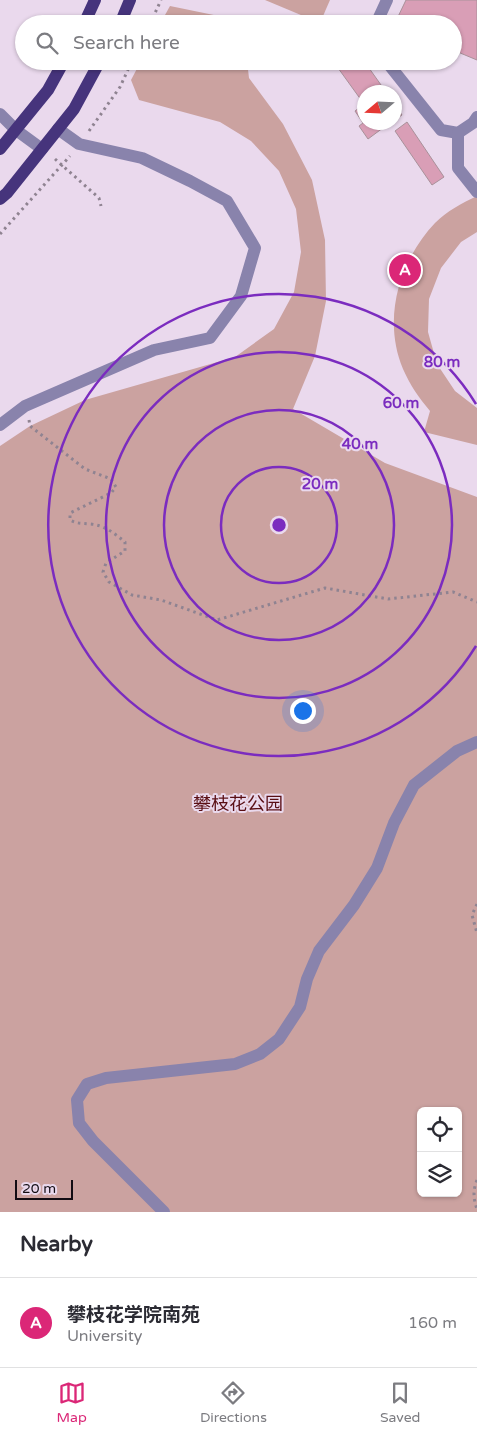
<!DOCTYPE html>
<meta charset="utf-8">
<style>
:root{--surface:#fff;--page:#f2f2f3;--text:#2b2b33;--muted:#7c7c81;--line:#e1e1e2;--accent:#db2777}
body{margin:0;font-family:"Varela Round","Noto Sans SC",sans-serif;background:var(--page);color:var(--text)}
.controls{position:absolute;right:15px;bottom:15px;display:grid;overflow:hidden;border-radius:8px;box-shadow:0 1px 4px #0004}
.controls button{width:45px;height:45px;display:grid;place-items:center;padding:0;border:0;border-bottom:1px solid var(--line);background:var(--surface);color:var(--text);font:25px sans-serif}
.compass{position:absolute;left:357px;top:85px;width:45px;height:45px;border-radius:50%;background:var(--surface);box-shadow:0 1px 4px #0004;rotate:251deg}
.scale{position:absolute;left:15px;bottom:12px;width:58px;box-sizing:border-box;padding-left:5px;border:2px solid #120c13;border-top:0;font-size:14px;line-height:18px;white-space:nowrap;color:#120c13;-webkit-text-stroke:4px #ead9ed;paint-order:stroke}
.you{position:absolute;left:302px;top:710px;width:18px;height:18px;margin:-12px;border:4px solid #fff;border-radius:50%;background:#1a73e8;box-shadow:0 0 0 8px #1a73e833}
.badge{display:grid;place-items:center;width:32px;height:32px;border-radius:50%;background:var(--accent);color:#fff;font-size:16px;font-weight:700}
.pin{position:absolute;translate:-50% -50%;border:2px solid #fff;box-shadow:0 1px 5px #0006}
.list{margin:0;padding:0;list-style:none}
h2{display:flex;justify-content:space-between;align-items:center;height:65px;margin:0;padding:0 20px;font-size:21px}
h2 small{font-size:16px;font-weight:400;color:var(--muted)}
.list li{display:grid;grid-template-columns:32px 1fr auto;gap:15px;align-items:center;box-sizing:border-box;height:90px;padding:0 20px;border-top:1px solid var(--line)}
.list b{display:block;font-size:19px;white-space:nowrap}
.list p{margin:0;font-size:16px;white-space:nowrap;color:var(--muted)}
.list em{font-size:16px;font-style:normal;color:var(--muted)}
.icon{flex:none;width:28px;height:28px;fill:none;stroke:currentColor;stroke-width:2;stroke-linecap:round;stroke-linejoin:round}
.map{position:relative;flex:none;width:477px;height:1212px;overflow:hidden}
.search{position:absolute;background:var(--surface);box-shadow:0 1px 4px #0004;left:15px;right:15px;top:15px;height:55px;display:flex;align-items:center;gap:12px;box-sizing:border-box;padding:0 18px;border-radius:28px;color:var(--muted);font-size:19px}
.sheet{height:155px;background:var(--surface)}
nav{display:flex;justify-content:space-around;align-items:center;box-sizing:border-box;height:70px;border-top:1px solid var(--line);background:var(--surface);font-size:14px;color:var(--muted)}
nav a{display:grid;justify-items:center;gap:2px}
nav .on{color:var(--accent)}
.map>svg:first-child{display:block}
</style>
<div class="map">
<svg width="477" height="1212" viewBox="0 0 477 1212">
<rect width="100%" height="100%" fill="#ead9ed"/>
<!-- green -->
<g fill="#cba2a0" fill-rule="evenodd">
<polygon points="265,0 330,0 320,23"/>
<polygon points="170,6 243,21 243,24 160,24"/>
<path d="M 141,61 L 247,61 L 249,78 L 283,124 L 312,180 L 325,240 L 326,301 L 315,356 L 293,409 L 385,463 L 477,497 L 477,1212 L 0,1212 L 0,446 L 30,426 L 85,400 L 235,357 L 274,329 L 294,292 L 301,252 L 296,209 L 279,171 L 251,141 L 220,122 L 139,100 L 131,80 ZM 421,1111 L 458,1111 L 458,1193 L 421,1193 Z"/>
<path d="M 477,196 L 477,232 L 461,242 L 441,268 L 429,299 L 428,332 L 437,364 L 455,391 L 477,408 L 477,445 L 424,432 L 430,411 C 419,398 410,385 403,369 C 382,319 399,261 435,223 C 447,211 462,203 477,196 Z"/>
</g>
<!-- building -->
<g fill="#d99eb6" stroke="#a9919a">
<polygon points="406,0 477,0 477,60 453,50 453,24 395,23"/>
<polygon points="333,61 364,61 386,92 364,92 364,122 391,122 368,139 359,126 363,123 355,111 364,104"/>
<polygon points="394,104 402,115 394,120"/>
<polygon points="407,122 444,177 432,185 395,131"/>
</g>
<g fill="none" stroke-linecap="round" stroke-linejoin="round">
<!-- path -->
<g stroke="#8f8391" stroke-width="3" stroke-dasharray="2.5 4" stroke-linecap="butt">
<polyline points="150,24 161,0"/>
<polyline points="89,131 120,87 132,61"/>
<polyline points="55,159 99,198 101,206"/>
<polyline points="0,234 70,156"/>
<path d="M 29,420 L 30,426 L 85,469 L 111,479 L 116,487 L 111,493 L 70,513 L 70,520 C 77,524 82,523 90,524 C 104,525 114,533 125,542 L 125,551 L 106,563 L 103,572 L 109,582 L 132,595 L 161,600 L 217,620 L 325,588 L 388,599 L 453,592 L 477,602"/>
<polyline points="477,904 472,915 477,933"/>
<path d="M 477,1180 C 473,1190 473,1198 477,1209"/>
</g>
<!-- minor -->
<g stroke="#8983ac" stroke-width="12">
<polyline points="376,24 387,0"/>
<polyline points="386,61 441,130 458,133 473,123 477,117"/>
<polyline points="0,114 16,130 42,149"/>
<polyline points="458,133 458,168 477,192"/>
<polyline points="0,425 25,406 154,350 210,338 241,296 255,248 227,201 190,181 142,158 79,144 58,129"/>
<polyline points="164,1212 93,1141 79,1123 77,1100 87,1084 106,1078 235,1064 260,1054 279,1039 300,1007 307,979 319,951 354,905 377,868 394,823 414,785 457,751 477,742"/>
</g>
<!-- major -->
<g stroke="#46347c" stroke-width="12">
<polyline points="84,24 95,0"/>
<polyline points="120,24 130,0"/>
<polyline points="0,149 48,90 64,61"/>
<polyline points="0,199 7,193 74,109 100,61"/>
</g>
</g>
<!-- distance rings -->
<g fill="none" stroke="#7b2cbf" stroke-width="2.5">
<circle cx="279" cy="525" r="58"/>
<circle cx="279" cy="525" r="115"/>
<circle cx="279" cy="525" r="173"/>
<path d="M476 646A231 231 0 1 1 476 404"/>
</g>
<g text-anchor="middle" dominant-baseline="central" stroke-width="4" stroke-linejoin="round" paint-order="stroke">
<!-- park labels -->
<g font-size="18" fill="#590e14" stroke="#ead9ed">
<text x="238" y="804">攀枝花公园</text>
</g>
</g>
<circle cx="279" cy="525" r="8" fill="#7b2cbf" stroke="#ead9ed" stroke-width="2.5"/>
<g font-size="15" text-anchor="middle" font-weight="bold" fill="#7b2cbf" stroke="#ead9ed" stroke-width="4" stroke-linejoin="round" paint-order="stroke">
<text x="442" y="367">80 m</text>
<text x="401" y="408">60 m</text>
<text x="360" y="449">40 m</text>
<text x="320" y="489">20 m</text>
</g>
</svg>
<div class="controls">
<button><svg class="icon" aria-label="locate" viewBox="0 0 24 24"><circle cx="12" cy="12" r="6"/><path d="M12 2v4M12 18v4M2 12h4M18 12h4"/></svg></button>
<button><svg class="icon" aria-label="layers" viewBox="0 0 24 24"><path d="M12 4l9 5-9 5-9-5zM3 14l9 5 9-5"/></svg></button>
</div>
<svg class="compass" viewBox="-18 -18 36 36"><path d="M0-13l5 13h-10z" fill="#e53935"/><path d="M0 13l5-13h-10z" fill="#7c7c81"/></svg>
<div class="scale">20 m</div>
<div class="you"></div>
<div class="pin badge" style="left:405px;top:270px">A</div>
<div class="search"><svg class="icon" aria-label="search" viewBox="0 0 24 24"><circle cx="10" cy="10" r="6"/><path d="M15 15l6 6"/></svg>Search here</div>
</div>
<section class="sheet">
<h2>Nearby<small></small></h2>
<ul class="list">
<li><span class="badge">A</span><div><b>攀枝花学院南苑</b><p>University</p></div><em>160 m</em></li>
</ul>
</section>
<nav>
<a class="on"><svg class="icon" aria-label="map" viewBox="0 0 24 24"><path d="M3 6l6-2 6 2 6-2v14l-6 2-6-2-6 2zM9 4v14M15 6v14"/></svg>Map</a>
<a><svg class="icon" aria-label="directions" viewBox="0 0 24 24"><path d="M12 3l9 9-9 9-9-9zM9 14v-3h6M13 9l2 2-2 2"/></svg>Directions</a>
<a><svg class="icon" aria-label="saved" viewBox="0 0 24 24"><path d="M7 4h10v16l-5-4-5 4z"/></svg>Saved</a>
</nav>
